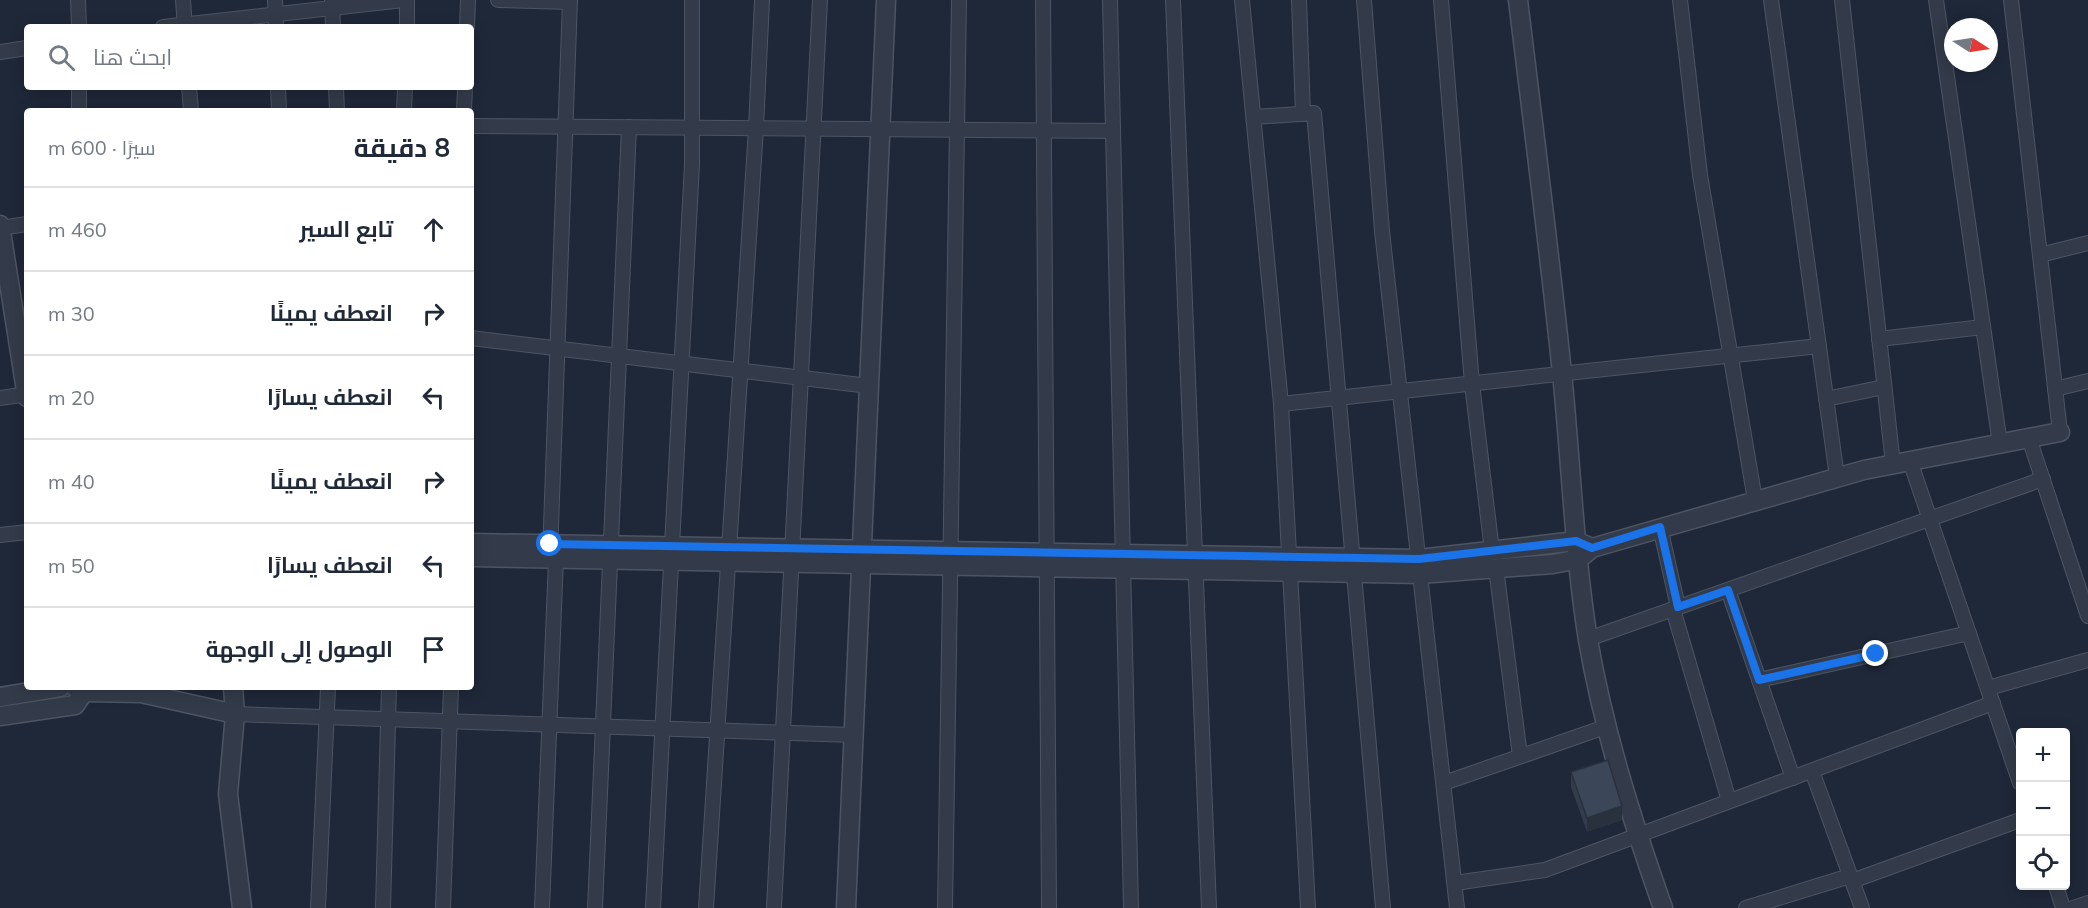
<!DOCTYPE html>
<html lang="ar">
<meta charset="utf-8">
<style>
:root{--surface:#fff;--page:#f6f6f7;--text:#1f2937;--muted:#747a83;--line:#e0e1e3}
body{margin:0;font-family:Mulish,Cairo,sans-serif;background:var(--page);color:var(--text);direction:rtl}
.controls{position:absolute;right:18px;bottom:18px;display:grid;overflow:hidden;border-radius:6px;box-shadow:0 3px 15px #0003}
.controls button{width:54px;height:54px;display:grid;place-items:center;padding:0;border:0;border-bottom:2px solid var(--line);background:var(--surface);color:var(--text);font:30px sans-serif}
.compass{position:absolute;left:1944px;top:18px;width:54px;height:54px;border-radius:50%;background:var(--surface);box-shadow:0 3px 15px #0003;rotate:102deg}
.stop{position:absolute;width:18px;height:18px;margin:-14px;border:4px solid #1a73e8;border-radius:50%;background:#fff}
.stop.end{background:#1a73e8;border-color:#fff;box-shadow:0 2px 6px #0008}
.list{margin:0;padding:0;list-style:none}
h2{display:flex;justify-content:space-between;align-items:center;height:78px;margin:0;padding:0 24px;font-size:26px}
h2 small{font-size:20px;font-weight:400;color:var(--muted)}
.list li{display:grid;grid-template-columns:39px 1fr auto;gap:18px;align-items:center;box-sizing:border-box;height:84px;padding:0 24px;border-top:2px solid var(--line)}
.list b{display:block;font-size:22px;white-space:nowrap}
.list em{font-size:20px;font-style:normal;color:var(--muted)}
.icon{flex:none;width:33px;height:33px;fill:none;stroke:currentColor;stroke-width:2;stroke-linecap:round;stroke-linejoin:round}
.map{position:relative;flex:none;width:2088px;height:908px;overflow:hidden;direction:ltr}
.search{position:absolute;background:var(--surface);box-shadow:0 3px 15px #0003;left:24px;top:24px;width:450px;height:66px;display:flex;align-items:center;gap:15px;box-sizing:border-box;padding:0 21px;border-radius:6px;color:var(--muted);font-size:22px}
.panel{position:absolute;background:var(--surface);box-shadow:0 3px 15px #0003;left:24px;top:108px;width:450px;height:582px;border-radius:6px;direction:rtl}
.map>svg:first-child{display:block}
</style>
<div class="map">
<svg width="2088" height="908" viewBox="0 0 2088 908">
<rect width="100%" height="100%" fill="#1f2839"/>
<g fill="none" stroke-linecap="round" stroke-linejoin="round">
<!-- minor casing -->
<g stroke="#4d5564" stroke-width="16">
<g id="minor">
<polyline points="78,0 79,27"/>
<polyline points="183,0 185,27"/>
<polyline points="275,0 276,27"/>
<polyline points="332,0 333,27"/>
<polyline points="498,0 570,2"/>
<polyline points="1043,0 1049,908"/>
<polyline points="1110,0 1131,908"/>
<polyline points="1173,0 1209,908"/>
<polyline points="1242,0 1281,404 1308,908"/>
<polyline points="1299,0 1303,114"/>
<polyline points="1364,0 1382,231 1457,908"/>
<polyline points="1441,0 1472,384 1492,551"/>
<polyline points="1680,0 1700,175 1755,500"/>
<polyline points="1771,0 1837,477"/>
<polyline points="1842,0 1893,464"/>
<polyline points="1936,0 2000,444"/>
<polyline points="2011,0 2060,432"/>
<polyline points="163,27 403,0"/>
<polyline points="407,27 407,0"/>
<polyline points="467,27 468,0"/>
<polyline points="0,52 27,48"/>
<polyline points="189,87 191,111"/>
<polyline points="278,87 279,111"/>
<polyline points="336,87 337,111"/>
<polyline points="79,111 79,87"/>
<polyline points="404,111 405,87"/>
<polyline points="464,111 465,87"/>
<polyline points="1254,117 1314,113 1383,908"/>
<polyline points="471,126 1113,131"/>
<polyline points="0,228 27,224"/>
<polyline points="2040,255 2088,243"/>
<polyline points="471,338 869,386"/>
<polyline points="1879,339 1983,327"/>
<polyline points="2055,389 2088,381"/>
<polyline points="0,398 27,394"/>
<polyline points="1826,399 1884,387"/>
<polyline points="1281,404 1819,346"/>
<polyline points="2029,438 2088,616"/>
<polyline points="1910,461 2020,783"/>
<polyline points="1660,527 1678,607"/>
<polyline points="0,535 27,532"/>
<polyline points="550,554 570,0"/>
<polyline points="1496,568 1520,756"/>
<polyline points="1728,590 1793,778"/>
<polyline points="1673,609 1729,801"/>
<polyline points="1588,639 2043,479"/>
<polyline points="1759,680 1969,633"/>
<polyline points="1988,688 2088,660"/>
<polyline points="235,714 853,735"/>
<polyline points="1812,771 1862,908"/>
<polyline points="1444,783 1605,727"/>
<polyline points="1852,881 2020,820"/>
<polyline points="1455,883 1545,870 1993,703"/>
<polyline points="2056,886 2063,908"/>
<polyline points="318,908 328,687"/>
<polyline points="383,908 389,687"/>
<polyline points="443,908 451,687"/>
<polyline points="542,908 556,559"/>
<polyline points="595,908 629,127"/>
<polyline points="653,908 692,164 692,0"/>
<polyline points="706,908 756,128 762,0"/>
<polyline points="774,908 820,0"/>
<polyline points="945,908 959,0"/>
<polyline points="1746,908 1850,876"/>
<polyline points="2073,908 2088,903"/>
</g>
</g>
<!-- tertiary casing -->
<g stroke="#4d5564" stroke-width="21">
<g id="tertiary">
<path d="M 1518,0 C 1533,124 1549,248 1562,373 C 1571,462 1574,552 1588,640 C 1604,732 1632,820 1663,908"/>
<polyline points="0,225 27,397"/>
<polyline points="471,543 1419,559 1576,541 1592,548"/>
<polyline points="471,557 1420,574 1553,564 1579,559 1592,548 1864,470 2060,432"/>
<polyline points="75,687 84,692 141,693 235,714"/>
<polyline points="233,687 235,714 228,794 242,908"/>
<polyline points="0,697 60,687"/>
<polyline points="0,716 75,705 84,692"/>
<polyline points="846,908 886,0"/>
</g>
</g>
<!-- minor -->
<use href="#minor" stroke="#333b4a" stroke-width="14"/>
<!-- tertiary -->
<use href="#tertiary" stroke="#333b4a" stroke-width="18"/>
</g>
<!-- wall -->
<polygon fill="#333c4d" points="1571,772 1622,820 1587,832 1571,787"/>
<!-- shaded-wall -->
<polygon fill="#29313e" points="1622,806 1622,820 1587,832 1587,818"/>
<!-- building -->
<polygon fill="#3b4659" stroke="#29313e" stroke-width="1.5" points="1608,760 1622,806 1587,818 1571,772"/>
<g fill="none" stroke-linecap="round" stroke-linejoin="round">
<!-- route -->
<polyline stroke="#1a73e8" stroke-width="8" points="550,544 1419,559 1576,541 1592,548 1660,527 1678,607 1728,590 1759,680 1876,654"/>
</g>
</svg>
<div class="controls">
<button>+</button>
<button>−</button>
<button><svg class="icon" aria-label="locate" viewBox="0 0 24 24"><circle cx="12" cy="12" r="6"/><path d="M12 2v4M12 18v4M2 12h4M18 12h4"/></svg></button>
</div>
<svg class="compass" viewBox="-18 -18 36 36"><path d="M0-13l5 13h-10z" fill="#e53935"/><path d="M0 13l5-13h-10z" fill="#747a83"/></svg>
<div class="stop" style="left:550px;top:544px"></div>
<div class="stop end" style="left:1876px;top:654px"></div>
<div class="search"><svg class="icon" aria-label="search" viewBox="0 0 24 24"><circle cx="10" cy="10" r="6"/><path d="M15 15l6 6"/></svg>ابحث هنا</div>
<section class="panel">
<h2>8 دقيقة<small>سيرًا · 600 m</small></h2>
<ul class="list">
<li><svg class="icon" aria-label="ahead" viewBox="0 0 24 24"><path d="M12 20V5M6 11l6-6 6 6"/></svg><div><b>تابع السير</b></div><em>460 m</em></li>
<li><svg class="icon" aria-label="right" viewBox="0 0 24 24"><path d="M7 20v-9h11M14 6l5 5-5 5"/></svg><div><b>انعطف يمينًا</b></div><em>30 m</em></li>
<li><svg class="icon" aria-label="left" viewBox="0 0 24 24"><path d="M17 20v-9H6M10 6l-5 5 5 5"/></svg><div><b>انعطف يسارًا</b></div><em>20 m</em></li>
<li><svg class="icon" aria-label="right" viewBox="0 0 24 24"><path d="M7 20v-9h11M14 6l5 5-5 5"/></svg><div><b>انعطف يمينًا</b></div><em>40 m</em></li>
<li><svg class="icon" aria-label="left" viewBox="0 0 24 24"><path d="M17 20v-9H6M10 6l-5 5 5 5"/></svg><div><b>انعطف يسارًا</b></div><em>50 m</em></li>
<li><svg class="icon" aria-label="arrive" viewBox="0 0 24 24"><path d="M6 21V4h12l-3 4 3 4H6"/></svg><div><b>الوصول إلى الوجهة</b></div></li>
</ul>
</section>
</div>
